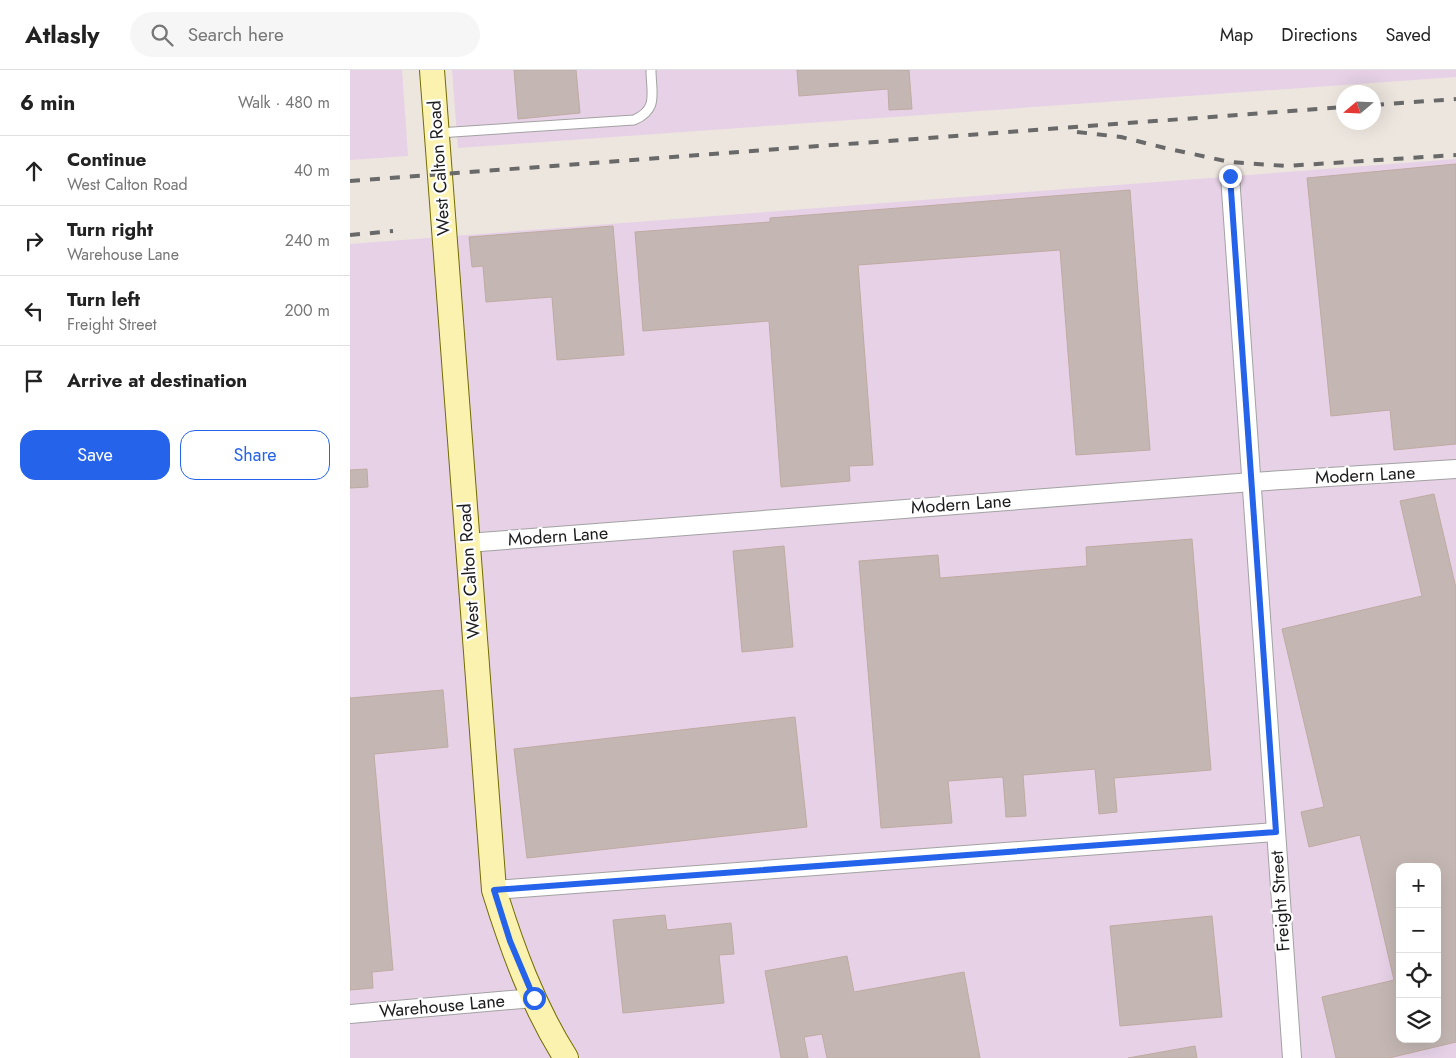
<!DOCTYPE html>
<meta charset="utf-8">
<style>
:root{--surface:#fff;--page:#f6f6f6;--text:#222;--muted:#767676;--line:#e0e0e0;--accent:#2563eb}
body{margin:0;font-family:Jost,sans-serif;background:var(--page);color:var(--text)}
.controls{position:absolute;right:15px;bottom:15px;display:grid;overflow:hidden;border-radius:10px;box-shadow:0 5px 20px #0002}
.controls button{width:45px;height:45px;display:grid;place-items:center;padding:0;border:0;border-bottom:1px solid var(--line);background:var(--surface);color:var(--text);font:25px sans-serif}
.compass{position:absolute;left:986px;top:15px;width:45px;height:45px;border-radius:50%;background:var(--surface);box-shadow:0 5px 20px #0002;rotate:251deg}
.stop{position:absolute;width:15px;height:15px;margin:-11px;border:4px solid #2563eb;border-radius:50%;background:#fff}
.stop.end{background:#2563eb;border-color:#fff;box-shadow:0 1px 5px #0008}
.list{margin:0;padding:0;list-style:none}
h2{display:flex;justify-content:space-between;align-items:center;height:65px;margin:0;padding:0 20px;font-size:21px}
h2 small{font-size:16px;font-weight:400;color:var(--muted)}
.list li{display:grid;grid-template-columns:32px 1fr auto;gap:15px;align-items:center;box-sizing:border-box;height:70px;padding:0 20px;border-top:1px solid var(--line)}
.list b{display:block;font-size:19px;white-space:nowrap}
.list p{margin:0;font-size:16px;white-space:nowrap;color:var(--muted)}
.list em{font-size:16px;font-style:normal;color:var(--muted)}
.actions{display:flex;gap:10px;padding:15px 20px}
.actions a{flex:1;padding:11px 0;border:1px solid var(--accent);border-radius:15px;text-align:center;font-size:18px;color:var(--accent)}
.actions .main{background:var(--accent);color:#fff}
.icon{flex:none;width:28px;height:28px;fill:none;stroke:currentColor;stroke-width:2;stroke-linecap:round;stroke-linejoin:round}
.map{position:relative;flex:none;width:1106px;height:988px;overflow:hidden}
header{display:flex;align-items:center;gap:30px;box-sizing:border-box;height:70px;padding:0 25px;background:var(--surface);border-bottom:1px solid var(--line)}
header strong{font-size:24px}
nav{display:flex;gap:28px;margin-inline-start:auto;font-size:18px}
.search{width:350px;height:45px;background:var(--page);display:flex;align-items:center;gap:12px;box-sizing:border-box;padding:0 18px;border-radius:28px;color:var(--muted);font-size:19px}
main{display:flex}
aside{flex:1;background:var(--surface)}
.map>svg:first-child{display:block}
</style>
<header>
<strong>Atlasly</strong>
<div class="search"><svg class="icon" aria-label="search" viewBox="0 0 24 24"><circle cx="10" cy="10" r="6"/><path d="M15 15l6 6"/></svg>Search here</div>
<nav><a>Map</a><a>Directions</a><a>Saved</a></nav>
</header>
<main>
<aside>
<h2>6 min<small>Walk · 480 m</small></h2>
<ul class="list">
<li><svg class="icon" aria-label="ahead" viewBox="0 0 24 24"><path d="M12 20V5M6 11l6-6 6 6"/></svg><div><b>Continue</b><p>West Calton Road</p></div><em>40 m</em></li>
<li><svg class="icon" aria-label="right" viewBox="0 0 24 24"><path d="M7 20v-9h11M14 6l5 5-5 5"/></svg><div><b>Turn right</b><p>Warehouse Lane</p></div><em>240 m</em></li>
<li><svg class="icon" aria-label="left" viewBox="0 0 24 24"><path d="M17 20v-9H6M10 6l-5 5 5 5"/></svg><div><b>Turn left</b><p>Freight Street</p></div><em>200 m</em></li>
<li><svg class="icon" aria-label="arrive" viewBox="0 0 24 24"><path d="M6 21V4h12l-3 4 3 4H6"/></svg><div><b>Arrive at destination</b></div></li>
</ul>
<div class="actions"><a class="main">Save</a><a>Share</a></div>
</aside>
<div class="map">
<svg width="1106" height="988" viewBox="0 0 1106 988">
<rect width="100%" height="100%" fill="#ede6df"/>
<!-- industrial -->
<g fill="#e6d1e6" fill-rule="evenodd">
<polygon points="0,0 52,0 58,86 0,90"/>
<polygon points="102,0 1106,0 1106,7 108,78"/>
<path d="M 1106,89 L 1106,988 L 0,988 L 0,174 ZM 1050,797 L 1087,797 L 1087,969 L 1050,969 Z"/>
</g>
<!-- building -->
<g fill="#c4b7b3" stroke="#bfaaa2" fill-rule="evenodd">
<polygon points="164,0 226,0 230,43 168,49"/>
<polygon points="447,0 559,0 562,39 539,40 538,19 449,26"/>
<polygon points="1106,94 1106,374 1044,380 1040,340 981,346 957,108"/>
<polygon points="780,120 800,380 726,385 710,180 508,195 523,395 499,396 500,411 431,417 419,251 293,261 285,162 420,152 420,148"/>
<polygon points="263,156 274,285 207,290 202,227 136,232 133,196 122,197 119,167"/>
<polygon points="17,399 18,417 0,418 0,400"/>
<path d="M 1084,424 L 1106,518 L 1106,972 L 1039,988 L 986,988 L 972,927 L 1044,910 L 1010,765 L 959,777 L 951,742 L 974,737 L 932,559 L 1072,526 L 1050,431 ZM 1050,797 L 1087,797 L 1087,969 L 1050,969 Z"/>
<polygon points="842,469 861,700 764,708 767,742 749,744 745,699 673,705 676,746 656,747 653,707 598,711 602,753 531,758 509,491 588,485 590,508 737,496 736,477"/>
<polygon points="434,476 443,577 392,582 383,481"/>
<polygon points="93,620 98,677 24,684 43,900 22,902 23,918 0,920 0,628"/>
<polygon points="445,647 457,757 177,788 164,679"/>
<polygon points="315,845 317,860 381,853 384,884 369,885 374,933 273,943 263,850"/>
<polygon points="862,846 872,947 770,956 760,856"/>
<polygon points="497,886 504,922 614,902 630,988 477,988 472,964 454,967 458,988 431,988 415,901"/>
<polygon points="845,976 847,988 778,988"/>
</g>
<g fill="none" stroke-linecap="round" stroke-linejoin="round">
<!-- service casing -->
<g stroke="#a2a2a2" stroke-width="11">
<path id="service" d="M 88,63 L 284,50 C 309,39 301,23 301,0"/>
</g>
<!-- minor casing -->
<g stroke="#a2a2a2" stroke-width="20">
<g id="minor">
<polyline points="880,106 942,988"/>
<polyline points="117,473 902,412 1106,399"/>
<polyline points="144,820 925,762"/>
<polyline points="0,944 184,928"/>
</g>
</g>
<!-- secondary casing -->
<g stroke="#726b01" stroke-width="26">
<path id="secondary" d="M 82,0 L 144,820 C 162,878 183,936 216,988"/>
</g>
<!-- service -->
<use href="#service" stroke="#fff" stroke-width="9"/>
<!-- minor -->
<use href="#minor" stroke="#fff" stroke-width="18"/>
<!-- secondary -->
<use href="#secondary" stroke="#fbf2af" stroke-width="24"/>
<!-- rail -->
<g stroke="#696969" stroke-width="4" stroke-dasharray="10 10" stroke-linecap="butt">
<polyline points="1024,35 1106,29"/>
<polyline points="727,62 771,67 815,78 880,92 936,96 1106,85"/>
<polyline points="0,111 994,37"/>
<polyline points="0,165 43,161"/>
</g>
</g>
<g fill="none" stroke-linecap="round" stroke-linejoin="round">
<!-- route -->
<polyline stroke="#2563eb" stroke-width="6" points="184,928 160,871 144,820 926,762 880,106"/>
</g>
<g text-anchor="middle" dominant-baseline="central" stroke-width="4.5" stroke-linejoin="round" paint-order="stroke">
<!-- street labels -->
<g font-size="18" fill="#1b1b1b" stroke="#fff">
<text transform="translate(89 98) rotate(-94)">West Calton Road</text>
<text transform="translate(1015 405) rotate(-3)">Modern Lane</text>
<text transform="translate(611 434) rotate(-4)">Modern Lane</text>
<text transform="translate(208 466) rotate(-4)">Modern Lane</text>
<text transform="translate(119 501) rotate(-94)">West Calton Road</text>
<text transform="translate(930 831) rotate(-94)">Freight Street</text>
<text transform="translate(92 936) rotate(-5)">Warehouse Lane</text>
</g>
</g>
</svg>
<div class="controls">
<button>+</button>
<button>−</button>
<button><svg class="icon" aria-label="locate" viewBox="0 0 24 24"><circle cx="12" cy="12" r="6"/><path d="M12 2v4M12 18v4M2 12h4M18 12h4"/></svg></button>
<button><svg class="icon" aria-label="layers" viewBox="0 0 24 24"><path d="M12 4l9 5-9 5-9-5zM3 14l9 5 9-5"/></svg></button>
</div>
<svg class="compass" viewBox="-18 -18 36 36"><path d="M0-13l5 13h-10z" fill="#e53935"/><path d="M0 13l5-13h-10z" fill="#767676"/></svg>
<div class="stop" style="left:184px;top:928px"></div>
<div class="stop end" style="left:880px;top:106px"></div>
</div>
</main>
